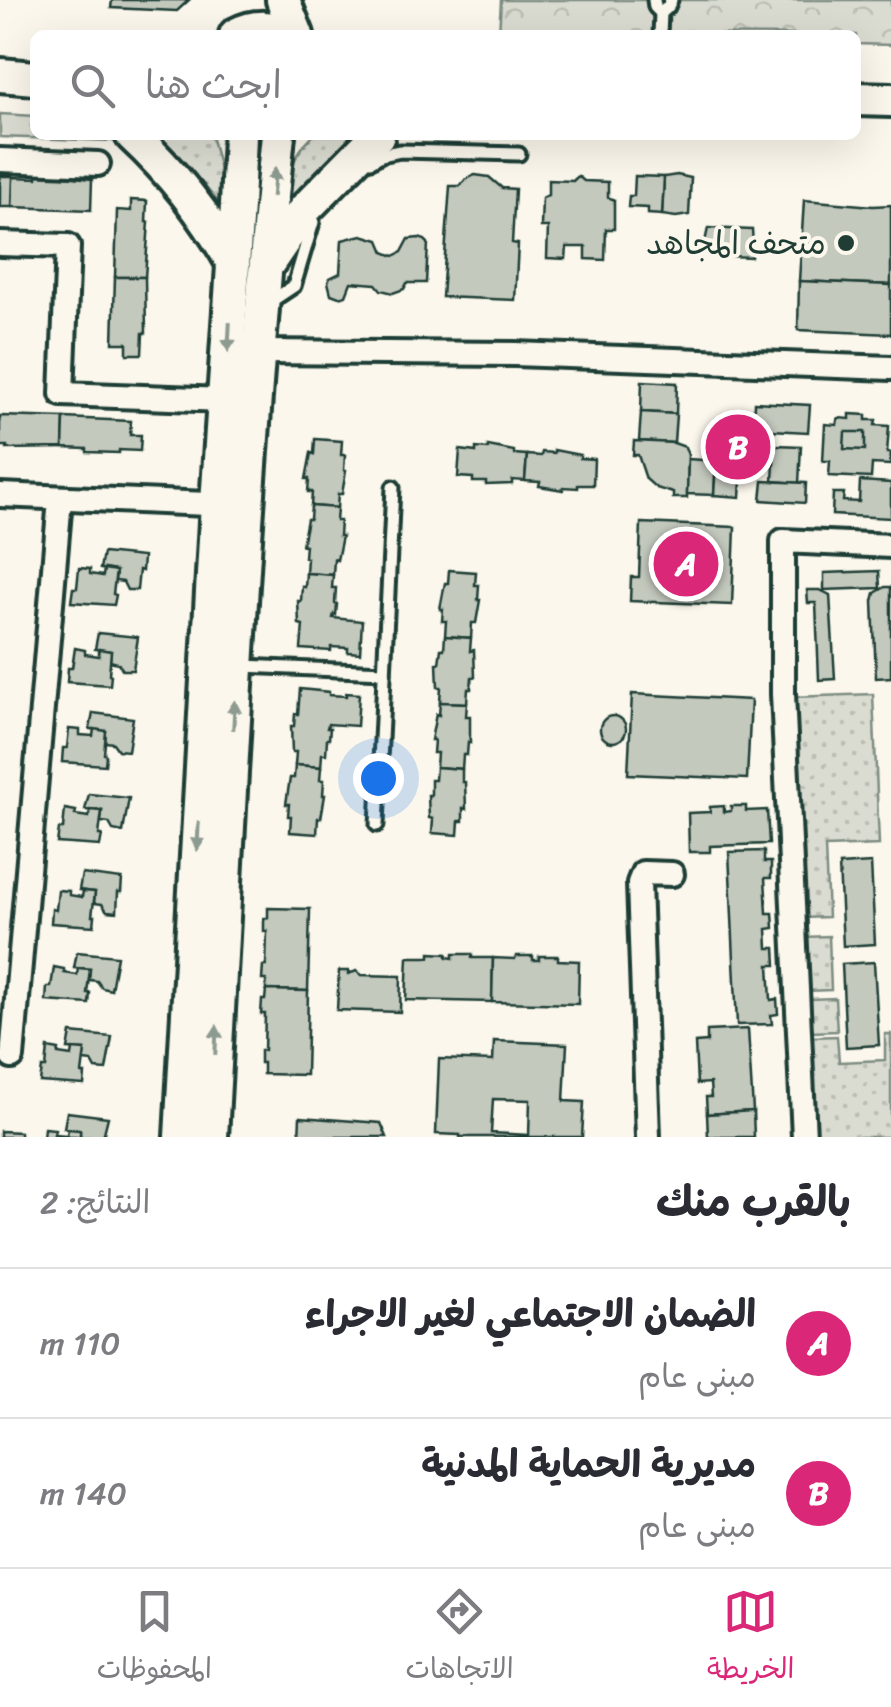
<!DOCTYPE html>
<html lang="ar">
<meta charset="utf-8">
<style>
:root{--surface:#fff;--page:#f7f7f7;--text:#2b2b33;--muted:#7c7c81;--line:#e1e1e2;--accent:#db2777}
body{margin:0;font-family:Sriracha,"Playpen Sans Arabic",sans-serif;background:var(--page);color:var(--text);direction:rtl}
.you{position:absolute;left:378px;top:778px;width:35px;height:35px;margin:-25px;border:8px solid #fff;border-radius:50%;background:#1a73e8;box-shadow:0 0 0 15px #1a73e833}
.badge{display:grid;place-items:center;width:65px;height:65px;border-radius:50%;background:var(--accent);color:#fff;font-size:32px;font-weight:700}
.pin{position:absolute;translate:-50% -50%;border:5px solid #fff;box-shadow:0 2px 10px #0006}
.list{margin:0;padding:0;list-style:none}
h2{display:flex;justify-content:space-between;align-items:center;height:130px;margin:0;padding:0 40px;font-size:42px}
h2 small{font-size:32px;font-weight:400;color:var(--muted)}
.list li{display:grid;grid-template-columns:65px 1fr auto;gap:30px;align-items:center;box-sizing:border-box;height:150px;padding:0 40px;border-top:2px solid var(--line)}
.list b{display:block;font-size:38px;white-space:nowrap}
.list p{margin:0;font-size:32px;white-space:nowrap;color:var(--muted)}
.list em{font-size:32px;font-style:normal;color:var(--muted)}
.icon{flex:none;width:55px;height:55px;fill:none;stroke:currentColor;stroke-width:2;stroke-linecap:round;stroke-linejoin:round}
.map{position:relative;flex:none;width:891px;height:1137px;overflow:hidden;direction:ltr}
.search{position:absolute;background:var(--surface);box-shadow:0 10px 40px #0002;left:30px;right:30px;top:30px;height:110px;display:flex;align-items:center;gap:25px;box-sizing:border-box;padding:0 35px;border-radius:15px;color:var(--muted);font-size:38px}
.sheet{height:430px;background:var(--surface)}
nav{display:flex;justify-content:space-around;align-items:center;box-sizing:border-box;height:140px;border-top:2px solid var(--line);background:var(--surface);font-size:28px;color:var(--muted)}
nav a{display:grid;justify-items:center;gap:5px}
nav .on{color:var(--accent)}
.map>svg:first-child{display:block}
</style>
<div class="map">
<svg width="891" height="1137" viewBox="0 0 891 1137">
<defs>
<pattern id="grass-dots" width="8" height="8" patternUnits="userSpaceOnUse" patternTransform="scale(2.5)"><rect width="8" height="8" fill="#dbdcd1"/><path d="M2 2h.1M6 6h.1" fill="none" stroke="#bcbeb4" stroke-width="1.8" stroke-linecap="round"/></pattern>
<pattern id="park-crowns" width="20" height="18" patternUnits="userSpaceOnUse" patternTransform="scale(2.5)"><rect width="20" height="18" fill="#dbdcd1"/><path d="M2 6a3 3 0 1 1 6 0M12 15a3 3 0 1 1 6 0" fill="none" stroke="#bcbeb4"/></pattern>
</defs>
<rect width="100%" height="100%" fill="#fbf7ec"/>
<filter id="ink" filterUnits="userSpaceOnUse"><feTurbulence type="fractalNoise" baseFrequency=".01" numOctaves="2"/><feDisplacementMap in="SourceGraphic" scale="20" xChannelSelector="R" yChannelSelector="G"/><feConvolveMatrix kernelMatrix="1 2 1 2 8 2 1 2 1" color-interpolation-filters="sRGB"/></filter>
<g filter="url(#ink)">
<!-- grass -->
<g fill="url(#grass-dots)" stroke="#7d8c82" stroke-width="2.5">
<polygon points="152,135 207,135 212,139 223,181 223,207 180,159"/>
<path d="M 313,135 L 363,135 L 283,216 C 288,181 287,161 313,135 Z"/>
<polygon points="873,694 879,845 825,847 828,917 803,918 794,697"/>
<polygon points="829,936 831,990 806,991 804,937"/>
<polygon points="835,998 837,1031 811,1032 810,999"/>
<polygon points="885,1034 891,1034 891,1137 816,1137 812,1037 837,1036 839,1062 885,1060"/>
</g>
<!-- park -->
<g fill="url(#park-crowns)" stroke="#7d8c82" stroke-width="2.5">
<polygon points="501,0 891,0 891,45 856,44 856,35 499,34"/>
<polygon points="0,114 35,116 35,135 100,135 114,141 0,137"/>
</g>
<!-- building -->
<g fill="#c4c9be" stroke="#1f3d34" stroke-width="2.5" fill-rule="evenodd">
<polygon points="112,0 189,0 177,11 111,8"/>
<polygon points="37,173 92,179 91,210 12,207 13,177 37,178"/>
<polygon points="475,175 489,177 502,188 515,189 512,243 518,244 515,300 442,297 450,186 460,186 465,180"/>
<polygon points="677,175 691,178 689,215 676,217 662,215 664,177"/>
<polygon points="0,176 13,176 12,207 0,207"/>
<polygon points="578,176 584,181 608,182 608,197 614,200 614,229 606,229 605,260 586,259 586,247 567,247 566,259 547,258 548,227 541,227 542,198 548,195 548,180 573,181"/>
<polygon points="635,176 664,177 662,215 648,214 648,208 628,207 629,196 634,196"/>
<polygon points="131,200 147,201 146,222 149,222 145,277 115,277 117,210 131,211"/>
<polygon points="804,200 873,206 891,205 891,285 799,281"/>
<polygon points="708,228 752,230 753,244 751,257 707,255 705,242"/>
<polygon points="362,235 379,240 384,252 394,256 402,252 409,239 419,238 425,240 428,243 426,283 407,283 404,289 393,293 381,290 376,284 351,282 346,295 339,297 331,294 328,282 330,278 340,273 342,240"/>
<polygon points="115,277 145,277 146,333 143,333 142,354 127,354 127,343 113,343"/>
<polygon points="799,281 891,285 891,334 798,330"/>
<polygon points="642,381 677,383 676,414 641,412"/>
<polygon points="754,402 810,405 808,432 753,429"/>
<polygon points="641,412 676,414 674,443 639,441"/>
<polygon points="850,414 866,415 866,420 876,420 875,425 889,426 887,453 891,453 890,465 872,464 871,478 829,476 830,461 823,461 825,424 837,425 838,418 850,419"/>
<polygon points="0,416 64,418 63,448 7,449 7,446 0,446"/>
<polygon points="64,418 131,421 130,435 141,435 140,451 119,450 119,453 87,452 87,449 63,448"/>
<polygon points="845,432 865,432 865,450 844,449"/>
<polygon points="315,439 342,441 341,455 345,455 344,470 346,471 342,494 338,494 337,508 311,506 312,492 308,492 309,479 306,479 311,453 314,454"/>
<polygon points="634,441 674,443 685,447 688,455 687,498 673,498 673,493 656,488 646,479 638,455 633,455"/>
<polygon points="775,445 801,446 799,483 773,481"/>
<polygon points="488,446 514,451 514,454 527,455 525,481 512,480 512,484 486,485 486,482 473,482 473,478 458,477 460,450 476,452 476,448 488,449"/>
<polygon points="554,450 580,455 580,458 594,459 593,485 578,485 578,488 563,487 563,490 539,486 540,482 525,481 527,455 541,456 542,452 554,453"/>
<polygon points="688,459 716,461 714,495 687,494"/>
<polygon points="716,461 742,462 740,497 714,495"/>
<polygon points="763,481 806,483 805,503 761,500"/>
<polygon points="860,481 891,483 891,518 832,515 833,493 844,493 843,501 859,502"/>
<polygon points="311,506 337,508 336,521 340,521 339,536 342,536 337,560 334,559 333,575 306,573 307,558 304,557 305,545 302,545 307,519 310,519"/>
<polygon points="641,523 735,527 732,605 630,601 631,577 639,577"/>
<polygon points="103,553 143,557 142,571 139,570 137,590 127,590 123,582 115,581 116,571 100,569"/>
<polygon points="79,568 90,569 90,574 103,576 104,569 116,571 113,594 116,595 114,605 71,602 73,588 77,588"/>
<polygon points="449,570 476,572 475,585 479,585 478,600 480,600 476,623 472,623 471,638 445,636 446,621 442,621 443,609 440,609 445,583 448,583"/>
<polygon points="879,571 880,588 824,590 824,573"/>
<polygon points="306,573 333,575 332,588 336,588 335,603 337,604 336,615 334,614 333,618 362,621 360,653 348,652 348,648 331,647 331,651 301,649 303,625 299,624 298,601 301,601 302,586 305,587"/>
<polygon points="885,587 891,587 891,677 876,678 873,601 875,593"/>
<polygon points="807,590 820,590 830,595 835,679 819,680 816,603 808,603"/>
<polygon points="98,633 138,637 133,670 123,670 118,663 110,661 111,651 95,649"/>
<polygon points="445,636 471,638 470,651 474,650 475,677 472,677 471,689 468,689 467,703 440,702 441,687 438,687 437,663 439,663 441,649 444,649"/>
<polygon points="75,648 85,650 85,654 99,656 99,649 111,651 109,674 111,675 110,685 67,682 68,668 72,668"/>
<polygon points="300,689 329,692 329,695 346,696 346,693 359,694 357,726 328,724 327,728 330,728 329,739 327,739 326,754 322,754 321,767 295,765 296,752 292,752 291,726 294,726 295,714 298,714"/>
<polygon points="632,694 751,700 747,779 628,774"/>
<polygon points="440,702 467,703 466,716 470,716 470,743 468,742 467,755 463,755 462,769 436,767 437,753 433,753 434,740 431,740 436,714 439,715"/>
<polygon points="93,713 133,718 128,751 118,750 113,743 105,742 106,731 90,729"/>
<circle cx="613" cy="729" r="13"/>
<polygon points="69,729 80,730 80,735 93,736 94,729 106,731 104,754 106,755 105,765 62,762 63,748 67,748"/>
<polygon points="295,765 321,767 320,780 324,780 323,795 325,795 321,818 318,818 317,834 290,832 291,816 288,816 289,804 286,804 290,778 294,778"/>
<polygon points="436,767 462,769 462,782 465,782 466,809 463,808 463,821 459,821 458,835 432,833 433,819 429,818 428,795 431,795 431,780 435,780"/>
<polygon points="89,794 129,798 123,832 113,830 109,823 101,822 102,811 85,810"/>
<polygon points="724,806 724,812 731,811 731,806 746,806 746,811 767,810 769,844 710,846 710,852 689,852 688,813 710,812 710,807"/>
<polygon points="65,809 76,811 75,815 89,817 90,810 102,811 99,835 102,835 100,846 57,843 59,829 63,829"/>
<polygon points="764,851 764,862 771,862 771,878 765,878 767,913 773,913 774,928 767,929 768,948 775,948 776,965 769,965 771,1000 777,999 778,1014 771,1015 772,1024 737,1025 729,852"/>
<polygon points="871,863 875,944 843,946 839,865"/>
<polygon points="82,874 122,879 121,892 118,892 117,912 107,911 102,904 94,903 95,892 79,890"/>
<polygon points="58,890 69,891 69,895 82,897 83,891 95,892 92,916 95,916 94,926 51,923 52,909 56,910"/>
<polygon points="268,908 310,909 308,991 266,990 266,980 262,980 263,966 266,966 267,931 264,931 264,918 268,918"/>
<polygon points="77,952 117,956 111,990 102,988 97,981 89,980 90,969 74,968"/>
<polygon points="430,953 447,954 447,957 453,958 453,954 472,954 472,958 493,958 492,1002 406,1000 408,957 430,957"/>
<polygon points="516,956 533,956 533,960 539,960 539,956 558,956 558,960 579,961 578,1004 492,1002 493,958 515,959"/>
<polygon points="874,962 879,1045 846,1047 842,964"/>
<polygon points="54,967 64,969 64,973 77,975 78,968 90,969 87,993 90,993 89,1004 46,1001 47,987 51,987"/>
<polygon points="339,971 348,971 348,974 357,971 361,975 401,976 400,1012 337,1010"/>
<polygon points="266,990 308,991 306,1075 263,1074 263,1063 260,1063 260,1050 264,1050 265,1014 261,1014 262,1000 265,1000"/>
<polygon points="748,1029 753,1111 707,1114 706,1097 711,1097 710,1083 697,1084 695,1043 707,1042 707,1031"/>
<polygon points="71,1033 112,1037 106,1070 96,1069 92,1062 83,1061 85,1050 68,1049"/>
<path d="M 494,1041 L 567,1044 L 564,1101 L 584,1102 L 582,1137 L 460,1137 L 460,1135 L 436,1134 L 439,1059 L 493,1061 ZM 493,1099 L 530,1100 L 529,1135 L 491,1133 Z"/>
<polygon points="48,1048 59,1050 58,1054 72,1056 73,1049 85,1050 82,1074 85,1074 84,1085 40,1082 42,1068 46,1068"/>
<polygon points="753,1111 754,1137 708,1137 707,1114"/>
<polygon points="67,1112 108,1117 103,1137 80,1137 80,1130 64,1128"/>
<polygon points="300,1117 381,1123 387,1137 299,1137"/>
<polygon points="44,1128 55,1129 54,1134 67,1135 68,1129 80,1130 80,1137 43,1137"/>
<polygon points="0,1131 20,1132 20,1137 0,1137"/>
</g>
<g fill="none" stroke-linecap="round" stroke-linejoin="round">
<!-- service casing -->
<g stroke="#1f3d34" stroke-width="19">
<g id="service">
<polyline points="654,0 655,7 661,13"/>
<polyline points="661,13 668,7 671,0"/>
<polyline points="660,35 661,13"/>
<polyline points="371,161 381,155 400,151 519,154"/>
<polyline points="270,302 294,286 313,222"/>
<polyline points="241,666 384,672"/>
<polyline points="377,825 393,487"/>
</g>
</g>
<!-- minor casing -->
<g stroke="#1f3d34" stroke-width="30">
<g id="minor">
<polyline points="0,160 98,164"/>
<polyline points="0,244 68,246 62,394 225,400"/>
<polyline points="258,352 515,354 891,368"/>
<polyline points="0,495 231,505"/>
<polyline points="12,1057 60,499"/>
<polyline points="648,1137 639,883 643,873 672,874"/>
<polyline points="804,1137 783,694 783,541 891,546"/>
</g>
</g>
<!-- secondary casing -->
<g stroke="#1f3d34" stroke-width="40">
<g id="secondary">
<polyline points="283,0 297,35"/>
<path d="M 236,35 C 255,25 271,26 291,35"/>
<polyline points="0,75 35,78"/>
<polyline points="856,99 891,100"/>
<path d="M 132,135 C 173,173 206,215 233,263"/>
<polyline points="269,262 305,209 378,135"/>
<polyline points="181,1137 217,504 237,206 240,135"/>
<path d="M 211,1137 C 230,803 244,468 278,135"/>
</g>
</g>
<!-- service -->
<use href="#service" stroke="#fbf7ec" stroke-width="11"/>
<!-- minor -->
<use href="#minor" stroke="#fbf7ec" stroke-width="22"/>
<!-- secondary -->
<use href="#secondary" stroke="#fbf7ec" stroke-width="32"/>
</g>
<!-- one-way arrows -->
<defs><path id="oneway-solid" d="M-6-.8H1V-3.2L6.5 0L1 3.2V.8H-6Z" transform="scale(2.5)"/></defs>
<g fill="#8d9a90">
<use href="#oneway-solid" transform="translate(274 182) rotate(-85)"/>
<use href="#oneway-solid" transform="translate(229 337) rotate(93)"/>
<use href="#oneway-solid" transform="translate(234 715) rotate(-87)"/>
<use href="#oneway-solid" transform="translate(198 836) rotate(93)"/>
<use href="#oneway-solid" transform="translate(216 1040) rotate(-87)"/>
</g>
</g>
<!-- markers -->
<circle fill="#1f3d34" stroke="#fbf7ec" stroke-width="4" cx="846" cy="243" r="10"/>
<g text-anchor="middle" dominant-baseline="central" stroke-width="8" stroke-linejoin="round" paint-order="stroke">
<!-- poi labels -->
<g font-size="32" fill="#1f3d34" stroke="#fbf7ec" text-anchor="end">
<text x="826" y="243">متحف المجاهد</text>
</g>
</g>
</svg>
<div class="you"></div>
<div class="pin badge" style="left:686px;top:564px">A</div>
<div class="pin badge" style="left:738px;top:447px">B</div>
<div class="search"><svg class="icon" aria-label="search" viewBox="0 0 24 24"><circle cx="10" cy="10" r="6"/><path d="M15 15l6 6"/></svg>ابحث هنا</div>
</div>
<section class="sheet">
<h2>بالقرب منك<small>النتائج: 2</small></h2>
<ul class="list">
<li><span class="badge">A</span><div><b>الضمان الاجتماعي لغير الاجراء</b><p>مبنى عام</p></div><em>110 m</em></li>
<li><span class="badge">B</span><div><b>مديرية الحماية المدنية</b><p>مبنى عام</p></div><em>140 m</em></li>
</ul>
</section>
<nav>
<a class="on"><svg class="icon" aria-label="map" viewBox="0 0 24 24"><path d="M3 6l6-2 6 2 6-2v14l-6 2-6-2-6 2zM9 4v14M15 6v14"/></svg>الخريطة</a>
<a><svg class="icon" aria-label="directions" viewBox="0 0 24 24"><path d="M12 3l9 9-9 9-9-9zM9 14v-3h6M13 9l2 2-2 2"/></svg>الاتجاهات</a>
<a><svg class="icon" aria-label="saved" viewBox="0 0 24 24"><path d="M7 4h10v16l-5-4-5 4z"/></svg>المحفوظات</a>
</nav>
